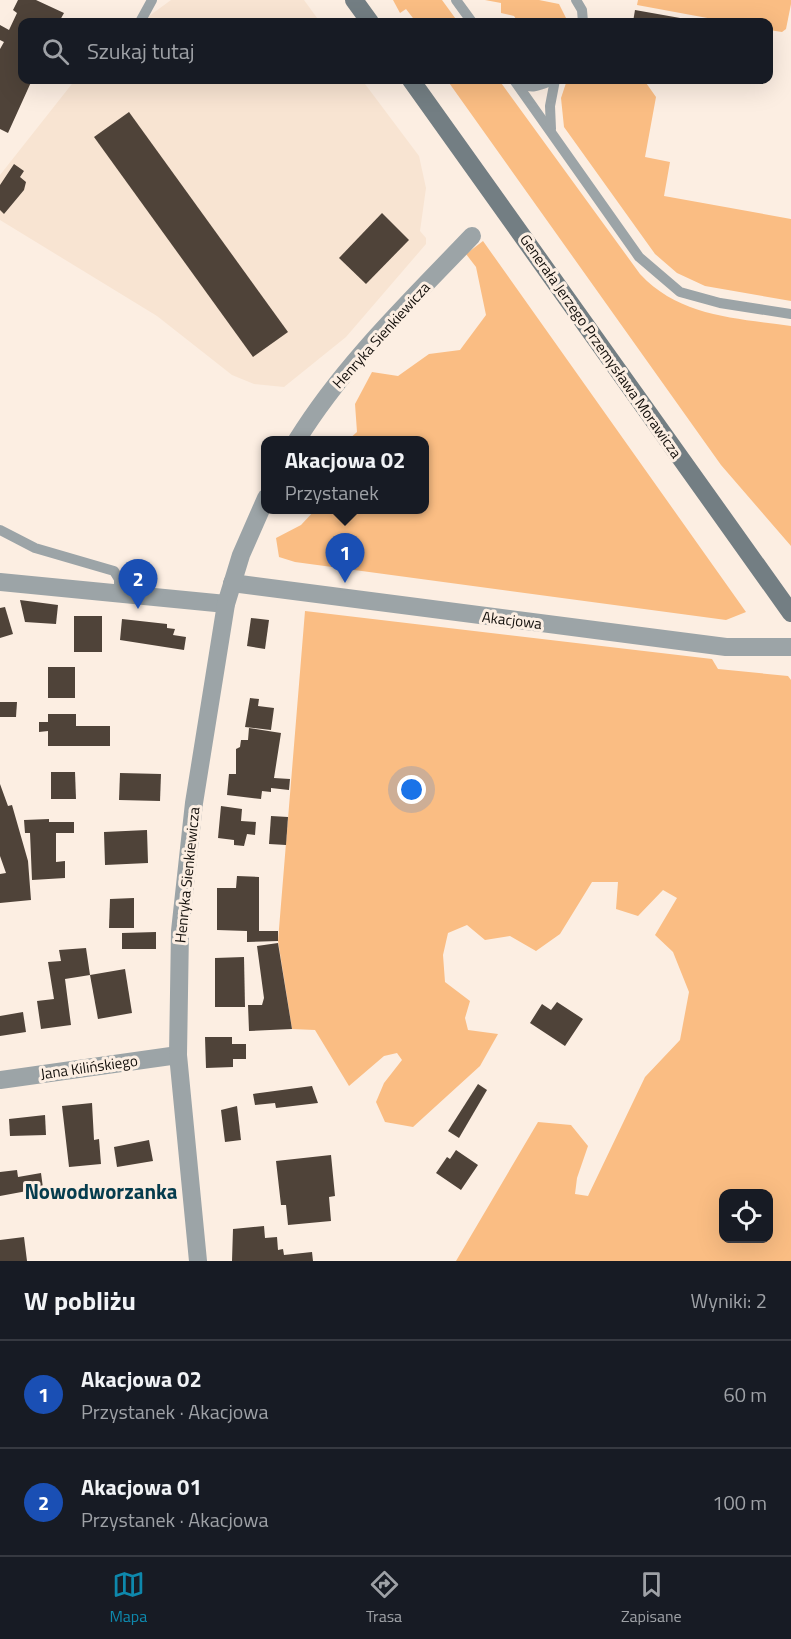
<!DOCTYPE html>
<html lang="pl">
<meta charset="utf-8">
<style>
:root{--surface:#171b24;--page:#242831;--text:#f1f3f6;--muted:#9ea1a6;--line:#363941;--accent:#0e88ac}
body{margin:0;font-family:"Titillium Web",sans-serif;background:var(--page);color:var(--text)}
.controls{position:absolute;right:18px;bottom:18px;display:grid;overflow:hidden;border-radius:12px;box-shadow:0 6px 24px #0002}
.controls button{width:54px;height:54px;display:grid;place-items:center;padding:0;border:0;border-bottom:2px solid var(--line);background:var(--surface);color:var(--text);font:30px sans-serif}
.you{position:absolute;left:412px;top:790px;width:21px;height:21px;margin:-15px;border:4px solid #fff;border-radius:50%;background:#1a73e8;box-shadow:0 0 0 9px #1a73e833}
.badge{display:grid;place-items:center;width:39px;height:39px;border-radius:50%;background:var(--accent);color:#fff;font-size:20px;font-weight:700}
.pin{position:absolute;translate:-50% -50px;filter:drop-shadow(0 2px 3px #0008)}
.pin::after{content:'';position:absolute;top:32px;width:21px;height:18px;background:inherit;clip-path:polygon(0 0,100% 0,50% 100%)}
.popup{position:absolute;left:261px;top:436px;width:168px;height:78px;box-sizing:border-box;display:grid;place-content:center;border-radius:12px;background:var(--surface);filter:drop-shadow(0 2px 4px #0005);font-size:20px;white-space:nowrap;color:var(--muted)}
.popup b{font-size:22px;color:var(--text)}
.popup::after{content:'';position:absolute;left:50%;top:100%;margin-left:-12px;border:12px solid transparent;border-top-color:var(--surface)}
.list{margin:0;padding:0;list-style:none}
h2{display:flex;justify-content:space-between;align-items:center;height:78px;margin:0;padding:0 24px;font-size:26px}
h2 small{font-size:20px;font-weight:400;color:var(--muted)}
.list li{display:grid;grid-template-columns:39px 1fr auto;gap:18px;align-items:center;box-sizing:border-box;height:108px;padding:0 24px;border-top:2px solid var(--line)}
.list b{display:block;font-size:22px;white-space:nowrap}
.list p{margin:0;font-size:20px;white-space:nowrap;color:var(--muted)}
.list em{font-size:20px;font-style:normal;color:var(--muted)}
.icon{flex:none;width:33px;height:33px;fill:none;stroke:currentColor;stroke-width:2;stroke-linecap:round;stroke-linejoin:round}
.map{position:relative;flex:none;width:791px;height:1261px;overflow:hidden}
.search{position:absolute;background:var(--surface);box-shadow:0 6px 24px #0002;left:18px;right:18px;top:18px;height:66px;display:flex;align-items:center;gap:15px;box-sizing:border-box;padding:0 21px;border-radius:12px;color:var(--muted);font-size:22px}
.sheet{height:294px;background:var(--surface)}
nav{display:flex;justify-content:space-around;align-items:center;box-sizing:border-box;height:84px;border-top:2px solid var(--line);background:var(--surface);font-size:16px;color:var(--muted)}
nav a{display:grid;justify-items:center;gap:3px}
nav .on{color:var(--accent)}
.map>svg:first-child{display:block}
</style>
<div class="map">
<svg width="791" height="1261" viewBox="0 0 791 1261">
<rect width="100%" height="100%" fill="#fceee2"/>
<!-- built -->
<g fill="#f8e4d2">
<polygon points="171,0 304,0 320,22 141,22"/>
<polygon points="75,80 362,80 419,156 426,188 420,231 426,238 426,244 346,337 284,387 254,384 232,375 157,316 0,220 0,175"/>
</g>
<!-- green -->
<g fill="#fabd83" fill-rule="evenodd">
<polygon points="393,0 442,0 458,22 416,22 406,9 400,13"/>
<polygon points="485,0 539,0 559,4 568,22 518,22 514,16 501,13 501,3"/>
<polygon points="638,0 791,0 791,4 786,29 782,32 769,30 768,22 729,22 637,5"/>
<path d="M 447,80 L 499,80 L 640,274 C 680,317 736,318 791,326 L 791,546 L 721,465 Z"/>
<polygon points="567,80 644,80 656,97 645,157 670,162 664,196 791,219 791,301 705,286 677,273 655,254 564,127 561,98"/>
<polygon points="483,241 746,612 726,620 295,562 279,557 276,538 301,525 315,510 424,510 424,440 348,440 357,432 355,404 372,372 398,376 429,354 460,350 486,315 476,267 466,254"/>
<path d="M 305,611 L 712,659 L 718,669 L 788,676 L 791,680 L 791,1261 L 456,1261 L 538,1122 L 571,1125 L 588,1146 L 577,1178 L 575,1194 L 588,1196 L 645,1077 L 680,1040 L 689,992 L 673,952 L 655,935 L 677,898 L 663,890 L 638,916 L 616,909 L 618,882 L 592,882 L 560,934 L 536,951 L 510,936 L 485,940 L 467,925 L 448,933 L 443,955 L 445,982 L 470,1001 L 465,1018 L 468,1030 L 498,1034 L 480,1066 L 413,1127 L 385,1122 L 376,1102 L 384,1083 L 402,1060 L 397,1053 L 384,1056 L 349,1086 L 315,1030 L 292,1029 L 278,941 ZM 724,1194 L 768,1194 L 768,1238 L 724,1238 Z"/>
</g>
<!-- building -->
<g fill="#4f4339">
<polygon points="18,0 36,0 64,13 59,22 22,22 22,80 32,80 8,133 0,129 0,49 4,42 0,40 0,25 9,30 17,13 13,10"/>
<polygon points="635,10 697,21 697,22 633,22"/>
<polygon points="129,112 288,332 253,357 94,137"/>
<polygon points="14,164 24,171 20,177 26,182 24,190 4,214 0,210 0,185"/>
<polygon points="382,213 409,240 366,284 339,258"/>
<polygon points="20,600 58,605 56,624 25,622"/>
<polygon points="5,607 13,634 0,638 0,608"/>
<rect x="74" y="616" width="28" height="36"/>
<polygon points="251,618 269,620 265,649 247,646"/>
<polygon points="122,619 167,624 167,628 175,629 173,635 186,637 184,650 120,640"/>
<rect x="48" y="667" width="27" height="31"/>
<polygon points="250,698 259,699 258,706 274,708 271,730 245,727"/>
<polygon points="0,702 17,702 16,717 0,717"/>
<polygon points="48,714 76,714 76,726 110,726 110,746 48,746 48,731 39,732 39,722 48,722"/>
<polygon points="249,728 281,733 274,778 290,779 289,790 271,788 271,792 262,791 261,799 227,795 229,774 236,774 236,749 240,747 241,740 248,740"/>
<polygon points="51,772 75,772 76,799 51,799"/>
<polygon points="120,773 161,774 160,801 119,800"/>
<polygon points="0,784 8,806 12,805 28,861 31,900 0,903 0,874 6,873 0,856"/>
<polygon points="221,806 242,809 241,821 256,822 255,835 247,834 244,846 234,845 234,840 218,838"/>
<polygon points="271,816 288,817 286,845 269,844"/>
<polygon points="49,819 49,822 74,822 74,833 56,833 56,862 65,861 65,878 32,880 30,833 25,833 24,820"/>
<polygon points="147,830 148,863 105,865 104,832"/>
<polygon points="237,876 259,877 259,931 278,931 278,941 247,942 247,931 217,930 217,888 236,888"/>
<polygon points="134,898 134,928 109,928 110,899"/>
<polygon points="156,932 156,949 122,949 122,933"/>
<polygon points="278,943 292,1029 249,1031 248,1005 262,1005 264,998 257,946"/>
<polygon points="86,948 90,975 65,979 71,1025 41,1029 37,1001 54,999 48,962 61,961 59,950"/>
<polygon points="244,957 245,1007 215,1007 215,958"/>
<polygon points="125,969 132,1013 98,1019 90,975"/>
<polygon points="557,1002 583,1019 565,1046 530,1023 542,1004 551,1010"/>
<polygon points="23,1012 26,1032 0,1036 0,1016"/>
<polygon points="205,1037 232,1037 232,1044 246,1044 246,1059 233,1059 233,1067 206,1068"/>
<polygon points="478,1084 487,1090 459,1138 448,1131"/>
<polygon points="312,1086 318,1103 276,1108 275,1103 255,1105 253,1094"/>
<polygon points="92,1103 94,1140 99,1139 101,1164 69,1167 62,1106"/>
<polygon points="237,1106 241,1140 225,1142 221,1110"/>
<polygon points="45,1115 46,1135 10,1136 9,1119"/>
<polygon points="149,1140 153,1161 117,1167 114,1147"/>
<polygon points="456,1150 478,1165 461,1190 436,1173 447,1157 450,1159"/>
<polygon points="331,1155 335,1196 329,1197 331,1221 288,1225 286,1205 281,1205 276,1161"/>
<polygon points="17,1170 18,1177 41,1173 43,1188 0,1196 0,1172"/>
<polygon points="264,1226 265,1238 277,1237 278,1250 283,1249 284,1255 312,1252 313,1261 232,1261 233,1229"/>
<polygon points="24,1237 27,1261 0,1261 0,1240"/>
</g>
<g fill="none" stroke-linecap="round" stroke-linejoin="round">
<!-- lane -->
<g stroke="#9ca4a7" stroke-width="10">
<polyline points="456,0 472,22"/>
<polyline points="576,0 582,10 583,22"/>
<polyline points="140,22 152,0"/>
<polyline points="514,80 639,257 680,292 720,303 791,314"/>
<path d="M 517,80 C 529,91 539,86 553,80"/>
<polyline points="551,129 550,106 555,80"/>
<polyline points="0,530 35,548 114,571 119,579 119,593"/>
</g>
<!-- street -->
<g stroke="#9ca4a7" stroke-width="18">
<path d="M 297,440 C 344,364 410,301 472,236"/>
<polyline points="0,582 226,604"/>
<polyline points="232,583 726,647 791,647"/>
<polyline points="0,1080 178,1055"/>
<polyline points="198,1261 178,1055 180,931 194,803 226,604 241,555 266,498"/>
</g>
<!-- secondary -->
<g stroke="#737e83" stroke-width="18">
<polyline points="354,0 370,22"/>
<polyline points="411,80 791,613"/>
</g>
</g>
<g text-anchor="middle" dominant-baseline="central" stroke-width="6" stroke-linejoin="round" paint-order="stroke">
<!-- street labels -->
<g font-size="15" fill="#14100c" stroke="#fceee2">
<text transform="translate(381 335) rotate(-48)">Henryka Sienkiewicza</text>
<text transform="translate(601 346) rotate(55)">Generała Jerzego Przemysława Morawicza</text>
<text transform="translate(512 620) rotate(7)">Akacjowa</text>
<text transform="translate(187 875) rotate(-84)">Henryka Sienkiewicza</text>
<text transform="translate(89 1067) rotate(-8)">Jana Kilińskiego</text>
</g>
<!-- district labels -->
<g font-size="21" font-weight="bold" fill="#053c4d" stroke="#fceee2">
<text x="101" y="1191">Nowodworzanka</text>
</g>
</g>
</svg>
<div class="controls">
<button><svg class="icon" aria-label="locate" viewBox="0 0 24 24"><circle cx="12" cy="12" r="6"/><path d="M12 2v4M12 18v4M2 12h4M18 12h4"/></svg></button>
</div>
<div class="you"></div>
<div class="pin badge" style="left:345px;top:583px;background:#1a4fb4">1</div>
<div class="popup"><b>Akacjowa 02</b>Przystanek</div>
<div class="pin badge" style="left:138px;top:609px;background:#1a4fb4">2</div>
<div class="search"><svg class="icon" aria-label="search" viewBox="0 0 24 24"><circle cx="10" cy="10" r="6"/><path d="M15 15l6 6"/></svg>Szukaj tutaj</div>
</div>
<section class="sheet">
<h2>W pobliżu<small>Wyniki: 2</small></h2>
<ul class="list">
<li><span class="badge" style="background:#1a4fb4">1</span><div><b>Akacjowa 02</b><p>Przystanek · Akacjowa</p></div><em>60 m</em></li>
<li><span class="badge" style="background:#1a4fb4">2</span><div><b>Akacjowa 01</b><p>Przystanek · Akacjowa</p></div><em>100 m</em></li>
</ul>
</section>
<nav>
<a class="on"><svg class="icon" aria-label="map" viewBox="0 0 24 24"><path d="M3 6l6-2 6 2 6-2v14l-6 2-6-2-6 2zM9 4v14M15 6v14"/></svg>Mapa</a>
<a><svg class="icon" aria-label="directions" viewBox="0 0 24 24"><path d="M12 3l9 9-9 9-9-9zM9 14v-3h6M13 9l2 2-2 2"/></svg>Trasa</a>
<a><svg class="icon" aria-label="saved" viewBox="0 0 24 24"><path d="M7 4h10v16l-5-4-5 4z"/></svg>Zapisane</a>
</nav>
